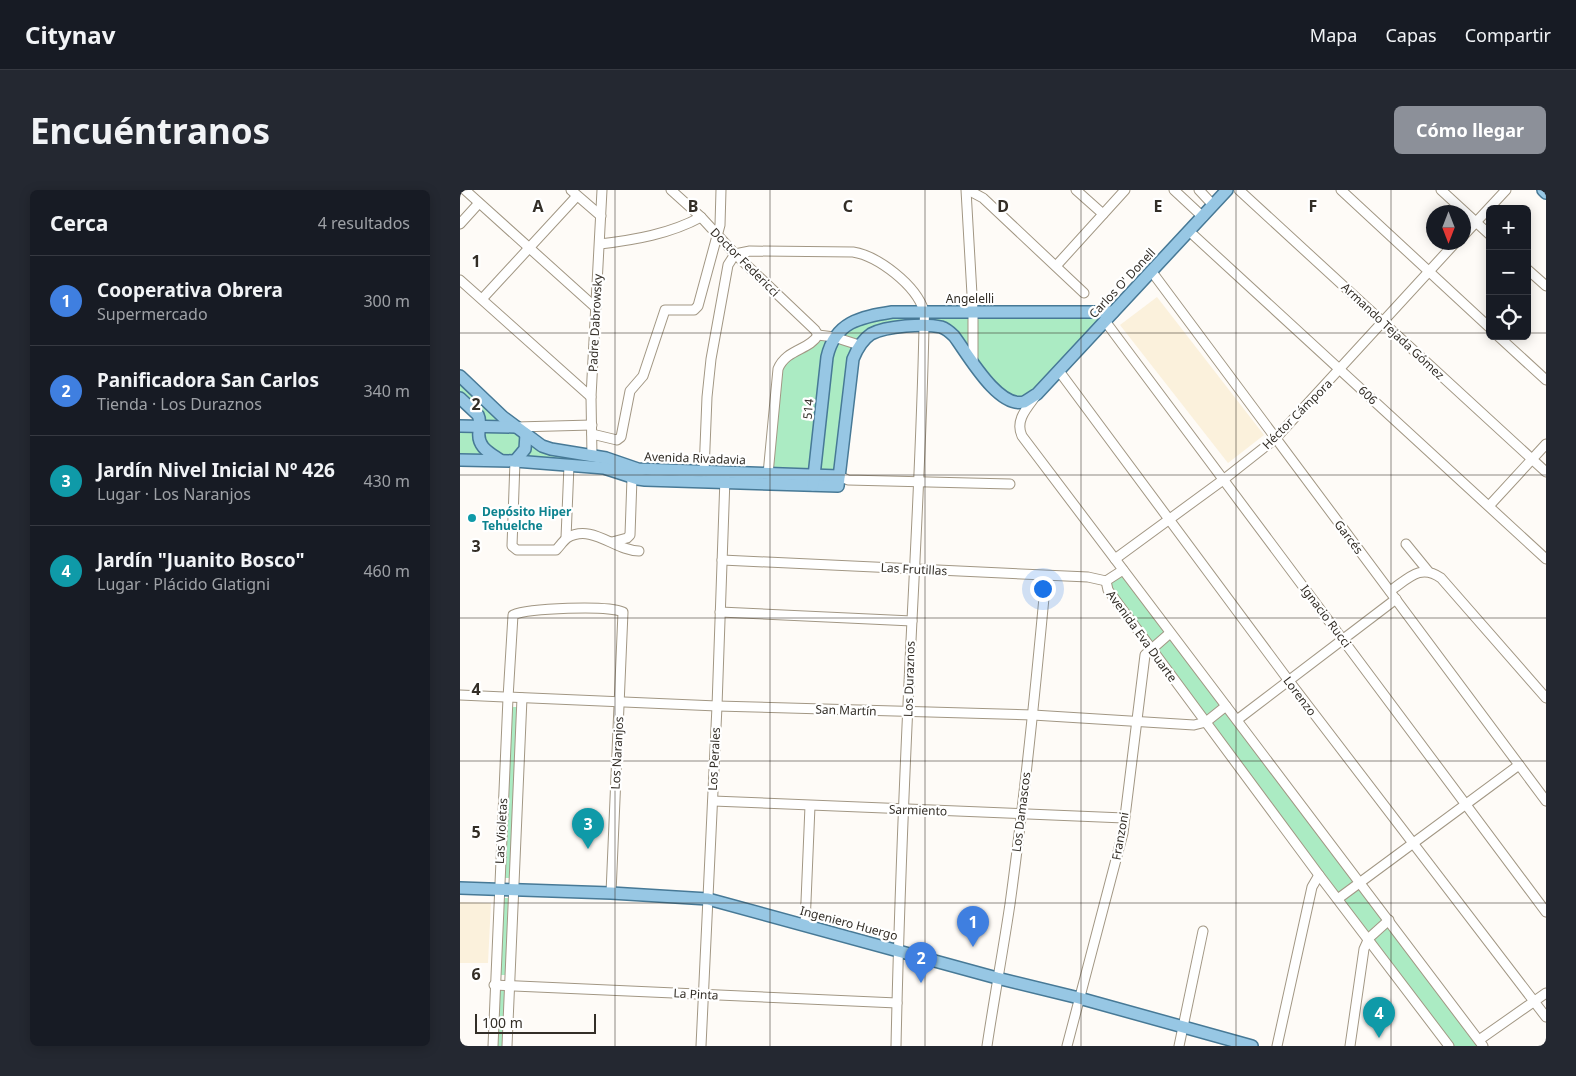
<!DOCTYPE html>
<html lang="es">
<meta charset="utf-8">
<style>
:root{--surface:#171b24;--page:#242831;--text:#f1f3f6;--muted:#9ea1a6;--line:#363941;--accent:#8c9099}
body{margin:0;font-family:"Noto Sans",sans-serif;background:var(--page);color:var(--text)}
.controls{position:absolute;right:15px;top:15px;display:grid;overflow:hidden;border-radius:8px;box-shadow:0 2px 12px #0003}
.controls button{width:45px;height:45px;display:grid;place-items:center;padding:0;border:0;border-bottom:1px solid var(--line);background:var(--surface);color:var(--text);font:25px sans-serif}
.compass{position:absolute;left:966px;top:15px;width:45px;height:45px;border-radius:50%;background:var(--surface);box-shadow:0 2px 12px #0003;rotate:180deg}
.scale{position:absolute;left:15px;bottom:12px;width:121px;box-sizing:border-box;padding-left:5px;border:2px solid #332e27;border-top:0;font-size:14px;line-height:18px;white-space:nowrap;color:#332e27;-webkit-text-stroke:4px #fff;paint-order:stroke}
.you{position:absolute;left:582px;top:398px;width:18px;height:18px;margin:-12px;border:4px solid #fff;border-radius:50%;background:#1a73e8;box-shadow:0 0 0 8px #1a73e833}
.badge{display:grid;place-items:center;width:32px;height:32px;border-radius:50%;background:var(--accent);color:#fff;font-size:16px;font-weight:700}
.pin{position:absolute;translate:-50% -41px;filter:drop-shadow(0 1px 2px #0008)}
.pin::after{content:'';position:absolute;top:26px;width:18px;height:15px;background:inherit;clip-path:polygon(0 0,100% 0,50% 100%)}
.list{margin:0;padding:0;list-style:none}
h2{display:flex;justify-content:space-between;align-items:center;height:65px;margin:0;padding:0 20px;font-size:21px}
h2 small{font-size:16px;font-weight:400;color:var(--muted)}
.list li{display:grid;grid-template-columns:32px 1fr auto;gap:15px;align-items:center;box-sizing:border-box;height:90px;padding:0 20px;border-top:1px solid var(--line)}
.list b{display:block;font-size:19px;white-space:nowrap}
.list p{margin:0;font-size:16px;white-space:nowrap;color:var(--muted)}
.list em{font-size:16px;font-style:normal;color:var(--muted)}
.icon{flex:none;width:28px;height:28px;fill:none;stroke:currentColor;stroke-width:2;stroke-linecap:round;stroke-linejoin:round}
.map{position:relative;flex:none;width:1086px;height:856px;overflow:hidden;border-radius:8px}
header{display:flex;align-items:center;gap:30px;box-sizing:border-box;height:70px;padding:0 25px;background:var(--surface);border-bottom:1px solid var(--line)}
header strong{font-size:24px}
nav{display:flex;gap:28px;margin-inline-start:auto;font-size:18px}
.intro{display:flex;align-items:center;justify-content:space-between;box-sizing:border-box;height:120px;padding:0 30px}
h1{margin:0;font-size:35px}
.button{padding:12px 22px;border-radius:8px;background:var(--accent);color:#fff;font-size:18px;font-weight:700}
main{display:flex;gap:30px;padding:0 30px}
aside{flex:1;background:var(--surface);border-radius:8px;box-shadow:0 2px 12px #0003}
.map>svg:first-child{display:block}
</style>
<header>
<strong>Citynav</strong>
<nav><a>Mapa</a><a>Capas</a><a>Compartir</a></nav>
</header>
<div class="intro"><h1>Encuéntranos</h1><a class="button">Cómo llegar</a></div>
<main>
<aside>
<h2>Cerca<small>4 resultados</small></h2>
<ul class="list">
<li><span class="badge" style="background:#3f7fe0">1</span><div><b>Cooperativa Obrera</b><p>Supermercado</p></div><em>300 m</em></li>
<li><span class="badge" style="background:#3f7fe0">2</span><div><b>Panificadora San Carlos</b><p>Tienda · Los Duraznos</p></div><em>340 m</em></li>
<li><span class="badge" style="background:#0f9aa8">3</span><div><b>Jardín Nivel Inicial Nº 426</b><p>Lugar · Los Naranjos</p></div><em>430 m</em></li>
<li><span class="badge" style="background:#0f9aa8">4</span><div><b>Jardín &quot;Juanito Bosco&quot;</b><p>Lugar · Plácido Glatigni</p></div><em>460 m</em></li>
</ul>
</aside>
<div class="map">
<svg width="1086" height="856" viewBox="0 0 1086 856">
<rect width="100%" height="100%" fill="#fefbf7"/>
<!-- education -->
<g fill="#fbf1dc">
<polygon points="697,107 804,245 768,273 660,135"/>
<polygon points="0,712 31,713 28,773 0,773"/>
</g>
<!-- green -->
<g fill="#abebc3">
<polygon points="653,122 577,204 547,210 488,140 438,137 399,155 378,296 144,278 0,270 0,236 19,236 0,208 0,186 82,256 172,278 308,284 318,179 356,149 374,147 415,125"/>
<polygon points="663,380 1023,856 989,856 646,397"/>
<polygon points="49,517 58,517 51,688 42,688"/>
<polygon points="41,708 48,708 46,785 38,785"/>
<polygon points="38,798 46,799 43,856 35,856"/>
</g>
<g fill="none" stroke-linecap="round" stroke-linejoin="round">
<!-- minor casing -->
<g stroke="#a29784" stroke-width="11">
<g id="minor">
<polyline points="5,0 135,117"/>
<polyline points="111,0 141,26"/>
<polyline points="211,0 241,27 275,64 355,140 358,145"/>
<polyline points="506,0 513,122 513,171"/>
<polyline points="508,0 523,8 624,103"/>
<polyline points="616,0 643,24"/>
<polyline points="714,0 743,27"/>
<polyline points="739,0 753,15"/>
<polyline points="779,0 1086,282"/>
<polyline points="881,0 1030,138"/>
<polyline points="981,0 1030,45"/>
<polyline points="0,34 19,13"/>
<polyline points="729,41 1086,369"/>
<polyline points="1004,45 1046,0"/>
<path d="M 140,54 C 174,50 210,44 241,27"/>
<polyline points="596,76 665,0"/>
<polyline points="1067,79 1086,96"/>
<polyline points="692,82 1086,611"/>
<polyline points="0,90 131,207"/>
<polyline points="22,109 117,6"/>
<polyline points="645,131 1086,722"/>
<polyline points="358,145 374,147 399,155"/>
<polyline points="1038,146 1086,190"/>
<polyline points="599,181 829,491 1086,827"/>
<path d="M 575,207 C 566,219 555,231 562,246 L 1023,856"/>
<polyline points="56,237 132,235"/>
<polyline points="132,244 157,250 161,247 170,201 183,186 205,120 234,120 238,116 260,35 261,0"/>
<polyline points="132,266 131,207 142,0"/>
<path d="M 55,271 L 52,356 L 57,360 L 96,360 C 100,356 103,351 107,348 C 132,333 155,361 179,361"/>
<path d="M 244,282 L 247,207 L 251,169 L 268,75 L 275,64 L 290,61 L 393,62 C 418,66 456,95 464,121 C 465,126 464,132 464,137 C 462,235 457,332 452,430 C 445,572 439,714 436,856"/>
<path d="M 308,284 L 318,179 C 326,159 350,160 358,145"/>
<polyline points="379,286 388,290 550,294"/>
<polyline points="1029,316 1086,254"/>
<polyline points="106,348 109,275"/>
<polyline points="152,352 167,348 170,345 172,288"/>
<polyline points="946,354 968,381"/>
<polyline points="655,369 763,290 815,249 996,52"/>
<polyline points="262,370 628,387 646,391"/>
<polyline points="663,380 646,391 648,400 859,685 989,856"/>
<path d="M 930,401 C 948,389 960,373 981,388 L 1086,508"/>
<polyline points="260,422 452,431"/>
<polyline points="0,505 257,516 573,525 734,535 746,532 766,516"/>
<polyline points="777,530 936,409"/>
<polyline points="253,611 664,628"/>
<polyline points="879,708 1059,575"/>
<polyline points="345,735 350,616"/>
<polyline points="34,795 437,813"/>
<polyline points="1019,850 1086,803"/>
<path d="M 33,856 L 48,508 L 53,425 C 69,418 147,415 163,422 L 151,703"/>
<polyline points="47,856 62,508"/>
<polyline points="241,856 257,516 265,288"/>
<path d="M 527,856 C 534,809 543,761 550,714 C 565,605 576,495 586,386"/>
<polyline points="607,856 663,643 685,465 710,443"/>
<polyline points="719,856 743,741"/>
<polyline points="817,856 852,697 859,685"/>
<polyline points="890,856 904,759 909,748 929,730"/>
</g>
</g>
<!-- major casing -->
<g stroke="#477996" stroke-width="14">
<g id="major">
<polyline points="1083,0 1086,3"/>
<polyline points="0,186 43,227 82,256 91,259 146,268 178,279 379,286"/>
<path d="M 0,208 L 18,225 C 21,231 19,236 19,242 C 17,257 30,263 40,270"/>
<polyline points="0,236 56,237"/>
<path d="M 0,270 L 55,271 L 144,278 L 178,289 L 185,290 L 378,296 L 393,169 C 397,159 402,150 411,144 C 426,136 465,133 481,137 C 487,139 490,142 494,146 C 507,163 538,219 564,212 C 568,210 573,206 577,204 L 767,0"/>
<polyline points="55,271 65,259 66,244"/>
<path d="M 353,295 L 367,167 C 375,132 400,127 432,122 L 653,122"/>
<polyline points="0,698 151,703 248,709 537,788 619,808 792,856"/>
</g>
</g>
<!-- minor -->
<use href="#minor" stroke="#fff" stroke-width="9"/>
<!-- major -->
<use href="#major" stroke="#97c7e4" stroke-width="11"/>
</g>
<!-- grid -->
<path fill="none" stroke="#332e27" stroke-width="1" stroke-opacity="0.55" d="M 155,0 L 155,856M 310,0 L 310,856M 465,0 L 465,856M 621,0 L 621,856M 776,0 L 776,856M 931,0 L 931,856M 0,143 L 1030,143M 1067,143 L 1086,143M 0,285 L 1086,285M 0,428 L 1086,428M 0,571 L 1086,571M 0,713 L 1086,713"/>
<!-- markers -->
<circle fill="#0f9aa8" stroke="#fff" stroke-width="2" cx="12" cy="328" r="5"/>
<g text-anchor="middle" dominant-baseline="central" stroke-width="4.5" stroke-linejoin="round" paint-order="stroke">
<!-- street labels -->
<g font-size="12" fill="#332e27" stroke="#fff">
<text transform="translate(285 72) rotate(45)">Doctor Federicci</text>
<text transform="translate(662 93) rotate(-47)">Carlos O' Donell</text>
<text x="510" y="108">Angelelli</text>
<text transform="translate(135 133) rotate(-87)">Padre Dabrowsky</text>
<text transform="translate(933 141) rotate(43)">Armando Tejada Gómez</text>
<text transform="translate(908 205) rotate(43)">606</text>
<text transform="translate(348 219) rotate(-84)">514</text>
<text transform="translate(837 224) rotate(-45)">Héctor Cámpora</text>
<text transform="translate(235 268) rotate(2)">Avenida Rivadavia</text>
<text transform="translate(889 347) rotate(53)">Garcés</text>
<text transform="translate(454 379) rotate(3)">Las Frutillas</text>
<text transform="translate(866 426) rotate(53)">Ignacio Rucci</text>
<text transform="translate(682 446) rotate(54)">Avenida Eva Duarte</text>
<text transform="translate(449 489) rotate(-88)">Los Duraznos</text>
<text transform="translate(840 506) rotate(53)">Lorenzo</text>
<text transform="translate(386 520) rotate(2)">San Martín</text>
<text transform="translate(157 563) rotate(-87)">Los Naranjos</text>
<text transform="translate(254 569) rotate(-87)">Los Perales</text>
<text transform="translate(458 620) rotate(2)">Sarmiento</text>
<text transform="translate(561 622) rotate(-83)">Los Damascos</text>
<text transform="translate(41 641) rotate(-87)">Las Violetas</text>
<text transform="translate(660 646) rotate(-80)">Franzoni</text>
<text transform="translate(389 733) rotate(15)">Ingeniero Huergo</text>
<text transform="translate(236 804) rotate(3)">La Pinta</text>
</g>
<!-- culture labels -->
<g font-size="12" font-weight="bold" fill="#0d838f" stroke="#fff" text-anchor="start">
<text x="22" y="321">Depósito Hiper<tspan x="22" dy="14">Tehuelche</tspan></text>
</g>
</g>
<g font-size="16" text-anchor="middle" font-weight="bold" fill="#332e27" stroke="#fff" stroke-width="4.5" stroke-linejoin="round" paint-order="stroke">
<text x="78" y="22">A</text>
<text x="233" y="22">B</text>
<text x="388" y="22">C</text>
<text x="543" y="22">D</text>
<text x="698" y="22">E</text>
<text x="853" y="22">F</text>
<text x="16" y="77">1</text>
<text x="16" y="220">2</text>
<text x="16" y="362">3</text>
<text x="16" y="505">4</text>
<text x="16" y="648">5</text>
<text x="16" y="790">6</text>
</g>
</svg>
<div class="controls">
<button>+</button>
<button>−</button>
<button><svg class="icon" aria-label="locate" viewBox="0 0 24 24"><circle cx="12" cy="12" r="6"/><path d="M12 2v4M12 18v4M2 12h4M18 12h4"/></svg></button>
</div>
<svg class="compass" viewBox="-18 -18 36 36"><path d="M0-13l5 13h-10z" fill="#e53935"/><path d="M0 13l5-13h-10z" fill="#9ea1a6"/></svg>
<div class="scale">100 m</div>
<div class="you"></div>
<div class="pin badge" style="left:513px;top:757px;background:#3f7fe0">1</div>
<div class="pin badge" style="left:461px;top:793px;background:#3f7fe0">2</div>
<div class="pin badge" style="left:128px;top:659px;background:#0f9aa8">3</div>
<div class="pin badge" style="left:919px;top:848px;background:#0f9aa8">4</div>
</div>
</main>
